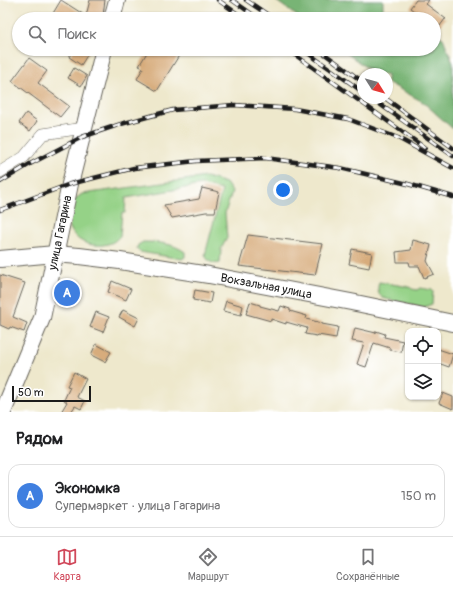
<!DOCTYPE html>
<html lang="ru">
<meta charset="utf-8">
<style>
:root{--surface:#fff;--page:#f6f6f6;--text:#202124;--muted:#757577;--line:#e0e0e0;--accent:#d1495b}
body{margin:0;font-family:Pangolin,sans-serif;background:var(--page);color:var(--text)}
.controls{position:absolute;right:12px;bottom:12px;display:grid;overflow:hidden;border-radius:8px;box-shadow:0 1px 3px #0004}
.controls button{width:36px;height:36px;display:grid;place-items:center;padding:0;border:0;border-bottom:1px solid var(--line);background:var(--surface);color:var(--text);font:20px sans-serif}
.compass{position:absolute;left:357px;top:68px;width:36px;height:36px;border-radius:50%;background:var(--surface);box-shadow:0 1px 3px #0004;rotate:127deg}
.scale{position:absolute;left:12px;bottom:10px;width:79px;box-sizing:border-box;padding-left:4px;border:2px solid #1c1c1c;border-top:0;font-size:11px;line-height:14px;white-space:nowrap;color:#1c1c1c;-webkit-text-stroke:3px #fff;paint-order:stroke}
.you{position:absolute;left:283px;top:190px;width:14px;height:14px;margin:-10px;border:3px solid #fff;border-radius:50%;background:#1a73e8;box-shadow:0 0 0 6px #1a73e833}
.badge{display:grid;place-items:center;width:26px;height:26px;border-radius:50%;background:var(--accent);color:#fff;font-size:13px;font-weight:700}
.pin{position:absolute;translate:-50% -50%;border:2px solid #fff;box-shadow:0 1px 4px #0006}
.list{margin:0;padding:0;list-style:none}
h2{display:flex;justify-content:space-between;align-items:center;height:52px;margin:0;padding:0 16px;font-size:17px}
h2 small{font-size:13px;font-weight:400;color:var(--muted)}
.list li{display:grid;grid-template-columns:26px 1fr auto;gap:12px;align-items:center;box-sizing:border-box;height:64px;margin:0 8px 8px;padding:0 8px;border:1px solid var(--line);border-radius:12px}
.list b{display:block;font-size:15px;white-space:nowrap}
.list p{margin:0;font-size:13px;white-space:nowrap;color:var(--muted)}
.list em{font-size:13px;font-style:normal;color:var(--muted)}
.icon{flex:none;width:22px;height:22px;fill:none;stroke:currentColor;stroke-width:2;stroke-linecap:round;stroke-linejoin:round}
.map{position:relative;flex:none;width:453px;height:412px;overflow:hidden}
.search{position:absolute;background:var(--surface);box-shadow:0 1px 3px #0004;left:12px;right:12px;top:12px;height:44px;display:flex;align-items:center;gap:10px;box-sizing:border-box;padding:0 14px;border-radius:22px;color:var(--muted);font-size:15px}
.sheet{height:124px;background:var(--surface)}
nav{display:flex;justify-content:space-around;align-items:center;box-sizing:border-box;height:56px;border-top:1px solid var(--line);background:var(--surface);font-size:11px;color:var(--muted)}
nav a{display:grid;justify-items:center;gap:2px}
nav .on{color:var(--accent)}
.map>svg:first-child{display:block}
</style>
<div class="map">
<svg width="453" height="412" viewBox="0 0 453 412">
<rect width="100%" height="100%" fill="#fff"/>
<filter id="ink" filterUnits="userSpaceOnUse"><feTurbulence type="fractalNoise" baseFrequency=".025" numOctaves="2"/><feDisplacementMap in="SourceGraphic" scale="8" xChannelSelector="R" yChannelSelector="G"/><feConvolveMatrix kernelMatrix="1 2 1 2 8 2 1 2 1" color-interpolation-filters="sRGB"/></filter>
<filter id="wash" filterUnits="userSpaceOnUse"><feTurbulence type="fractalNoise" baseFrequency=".012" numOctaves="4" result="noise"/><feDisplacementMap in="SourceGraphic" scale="16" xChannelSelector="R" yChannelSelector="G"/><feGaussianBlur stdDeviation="0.9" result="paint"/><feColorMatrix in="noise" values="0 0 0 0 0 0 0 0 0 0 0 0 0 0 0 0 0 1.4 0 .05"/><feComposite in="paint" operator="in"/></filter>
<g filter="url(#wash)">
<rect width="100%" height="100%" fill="#eee8cc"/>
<!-- green -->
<g fill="#95d287" stroke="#587752">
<path d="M 206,177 L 226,183 L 232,192 L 225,213 L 227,238 L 221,249 L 220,263 C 212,265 208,261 205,255 L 222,190 L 202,185 L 126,198 L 125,213 L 122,213 L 120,236 C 118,238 115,241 113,242 C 99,249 78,245 71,230 C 67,222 70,211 71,202 L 82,194 Z"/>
<path d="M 143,242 C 157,242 173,243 185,252 L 185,257 L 182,259 L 140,252 L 138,250 L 137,248 L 138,245 Z"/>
<path d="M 379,282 L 410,287 L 412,289 L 417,290 L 420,288 L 432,290 L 433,292 L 432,304 L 424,307 L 386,299 C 377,296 377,290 379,282 Z"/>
</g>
<!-- forest -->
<g fill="#78b474" stroke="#4a6848">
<polygon points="275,0 383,0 383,18 385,19 301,19"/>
<polygon points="434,34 443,38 453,63 453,129 423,102 387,82 387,74 375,74 341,49 434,49"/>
</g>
<g id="blocks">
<!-- building -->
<g fill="#d7ac7b">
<polygon points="61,0 86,16 90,0 105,0 103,15 100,14 97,19 59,19 52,15"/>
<polygon points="416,0 429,0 426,4 446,19 445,19 434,34 434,19 425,19 410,8"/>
<polygon points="74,49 91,49 81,65 69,57"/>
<polygon points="149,49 183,49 157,91 137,79 143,68 139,66"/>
<polygon points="29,58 47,71 38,83 69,106 60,117 12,81"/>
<polygon points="74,68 87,76 81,86 68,78"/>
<polygon points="26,113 37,121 30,131 19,123"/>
<polygon points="202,188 219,192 215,212 206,212 172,218 164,205 199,199"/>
<polygon points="248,235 323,244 315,275 239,266"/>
<polygon points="413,240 431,245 427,261 434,274 424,278 419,266 410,266 409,262 397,262 396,252 411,250"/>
<polygon points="352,249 372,253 369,268 349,264"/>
<polygon points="0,275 25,283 13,317 27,323 24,332 10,327 9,329 0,325"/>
<polygon points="112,281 131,289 126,300 108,292"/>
<polygon points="195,290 212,293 210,303 193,300"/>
<polygon points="226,301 243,306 241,315 223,311"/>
<polygon points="250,302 260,305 260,306 279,311 281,306 290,309 290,311 307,316 306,319 322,323 322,324 338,327 336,338 318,335 317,336 305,334 307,328 286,322 286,324 271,319 271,321 246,314"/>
<polygon points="123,310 139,318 135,326 119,317"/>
<polygon points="96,312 109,317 103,332 90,327"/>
<polygon points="355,328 376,333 376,331 385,334 384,337 403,341 401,352 390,350 390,348 374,343 366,367 357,364 364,343 352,341"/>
<polygon points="96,344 111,352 105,362 91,355"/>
<polygon points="438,349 453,354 449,367 438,363"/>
<polygon points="74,372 86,379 77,397 85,401 81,409 75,406 71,412 61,412 67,402 64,400 70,387 67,386"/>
<polygon points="443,393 453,397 453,409 439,403"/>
</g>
</g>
</g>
<g filter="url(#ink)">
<use href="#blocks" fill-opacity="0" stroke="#66635a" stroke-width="1"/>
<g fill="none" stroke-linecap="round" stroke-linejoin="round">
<!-- street casing -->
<g stroke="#66635a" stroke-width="12">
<polyline id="street" points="0,172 24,157 43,134 84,128"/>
</g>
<!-- secondary casing -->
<g stroke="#66635a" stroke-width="18">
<g id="secondary">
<polyline points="112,19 117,0"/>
<path id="s1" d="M 0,259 L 55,254 L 79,256 L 120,261 L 209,275 L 351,302 L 453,323"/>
<path id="s2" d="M 3,412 L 42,318 L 70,184 L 104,49"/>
</g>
</g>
<!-- street -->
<use href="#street" stroke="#fff" stroke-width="11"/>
<!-- secondary -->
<use href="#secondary" stroke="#fff" stroke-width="16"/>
<!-- rail casing -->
<g stroke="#1c1c1c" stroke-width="4.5">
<g id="rail">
<polyline points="218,0 245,19"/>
<polyline points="232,0 259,19"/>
<polyline points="246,0 274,19"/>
<polyline points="287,49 425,148"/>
<polyline points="302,49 363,92"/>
<polyline points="318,49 363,82"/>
<polyline points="371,98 453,156"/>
<polyline points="385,98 453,148"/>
<polyline points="0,182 30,164 82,137 121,124 173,110 234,105 295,109 348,119 398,138 453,168"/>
<polyline points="0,210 70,184 134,168 196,161 265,158 340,168 408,184 453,197"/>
</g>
</g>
<!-- rail -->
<use href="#rail" stroke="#fff" stroke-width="3" stroke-dasharray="9" stroke-linecap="butt"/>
</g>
</g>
<g text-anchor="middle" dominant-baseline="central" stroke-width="3" stroke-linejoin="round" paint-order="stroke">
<!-- street labels -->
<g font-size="12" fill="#1c1c1c" stroke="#fff">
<text stroke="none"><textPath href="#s2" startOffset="189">улица Гагарина</textPath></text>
<text stroke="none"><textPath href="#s1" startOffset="269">Вокзальная улица</textPath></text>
</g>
</g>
</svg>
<div class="controls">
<button><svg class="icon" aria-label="locate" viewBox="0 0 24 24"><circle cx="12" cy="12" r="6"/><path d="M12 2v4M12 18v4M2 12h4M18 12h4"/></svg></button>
<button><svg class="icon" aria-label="layers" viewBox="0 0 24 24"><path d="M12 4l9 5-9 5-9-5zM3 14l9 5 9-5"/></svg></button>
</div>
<svg class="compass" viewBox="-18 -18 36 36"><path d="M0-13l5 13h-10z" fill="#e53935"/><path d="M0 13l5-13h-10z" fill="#757577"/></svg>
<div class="scale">50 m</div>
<div class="you"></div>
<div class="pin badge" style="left:67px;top:293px;background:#3f7fe0">A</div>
<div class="search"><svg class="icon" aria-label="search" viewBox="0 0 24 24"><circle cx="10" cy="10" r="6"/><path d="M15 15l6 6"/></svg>Поиск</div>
</div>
<section class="sheet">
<h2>Рядом<small></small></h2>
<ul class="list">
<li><span class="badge" style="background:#3f7fe0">A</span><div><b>Экономка</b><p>Супермаркет · улица Гагарина</p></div><em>150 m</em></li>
</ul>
</section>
<nav>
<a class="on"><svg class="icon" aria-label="map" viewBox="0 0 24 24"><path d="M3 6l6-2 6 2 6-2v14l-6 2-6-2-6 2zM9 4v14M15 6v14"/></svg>Карта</a>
<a><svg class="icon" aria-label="directions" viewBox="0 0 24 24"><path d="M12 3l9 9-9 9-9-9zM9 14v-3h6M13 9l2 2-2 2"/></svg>Маршрут</a>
<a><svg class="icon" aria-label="saved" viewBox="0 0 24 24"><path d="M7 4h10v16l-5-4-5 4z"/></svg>Сохранённые</a>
</nav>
